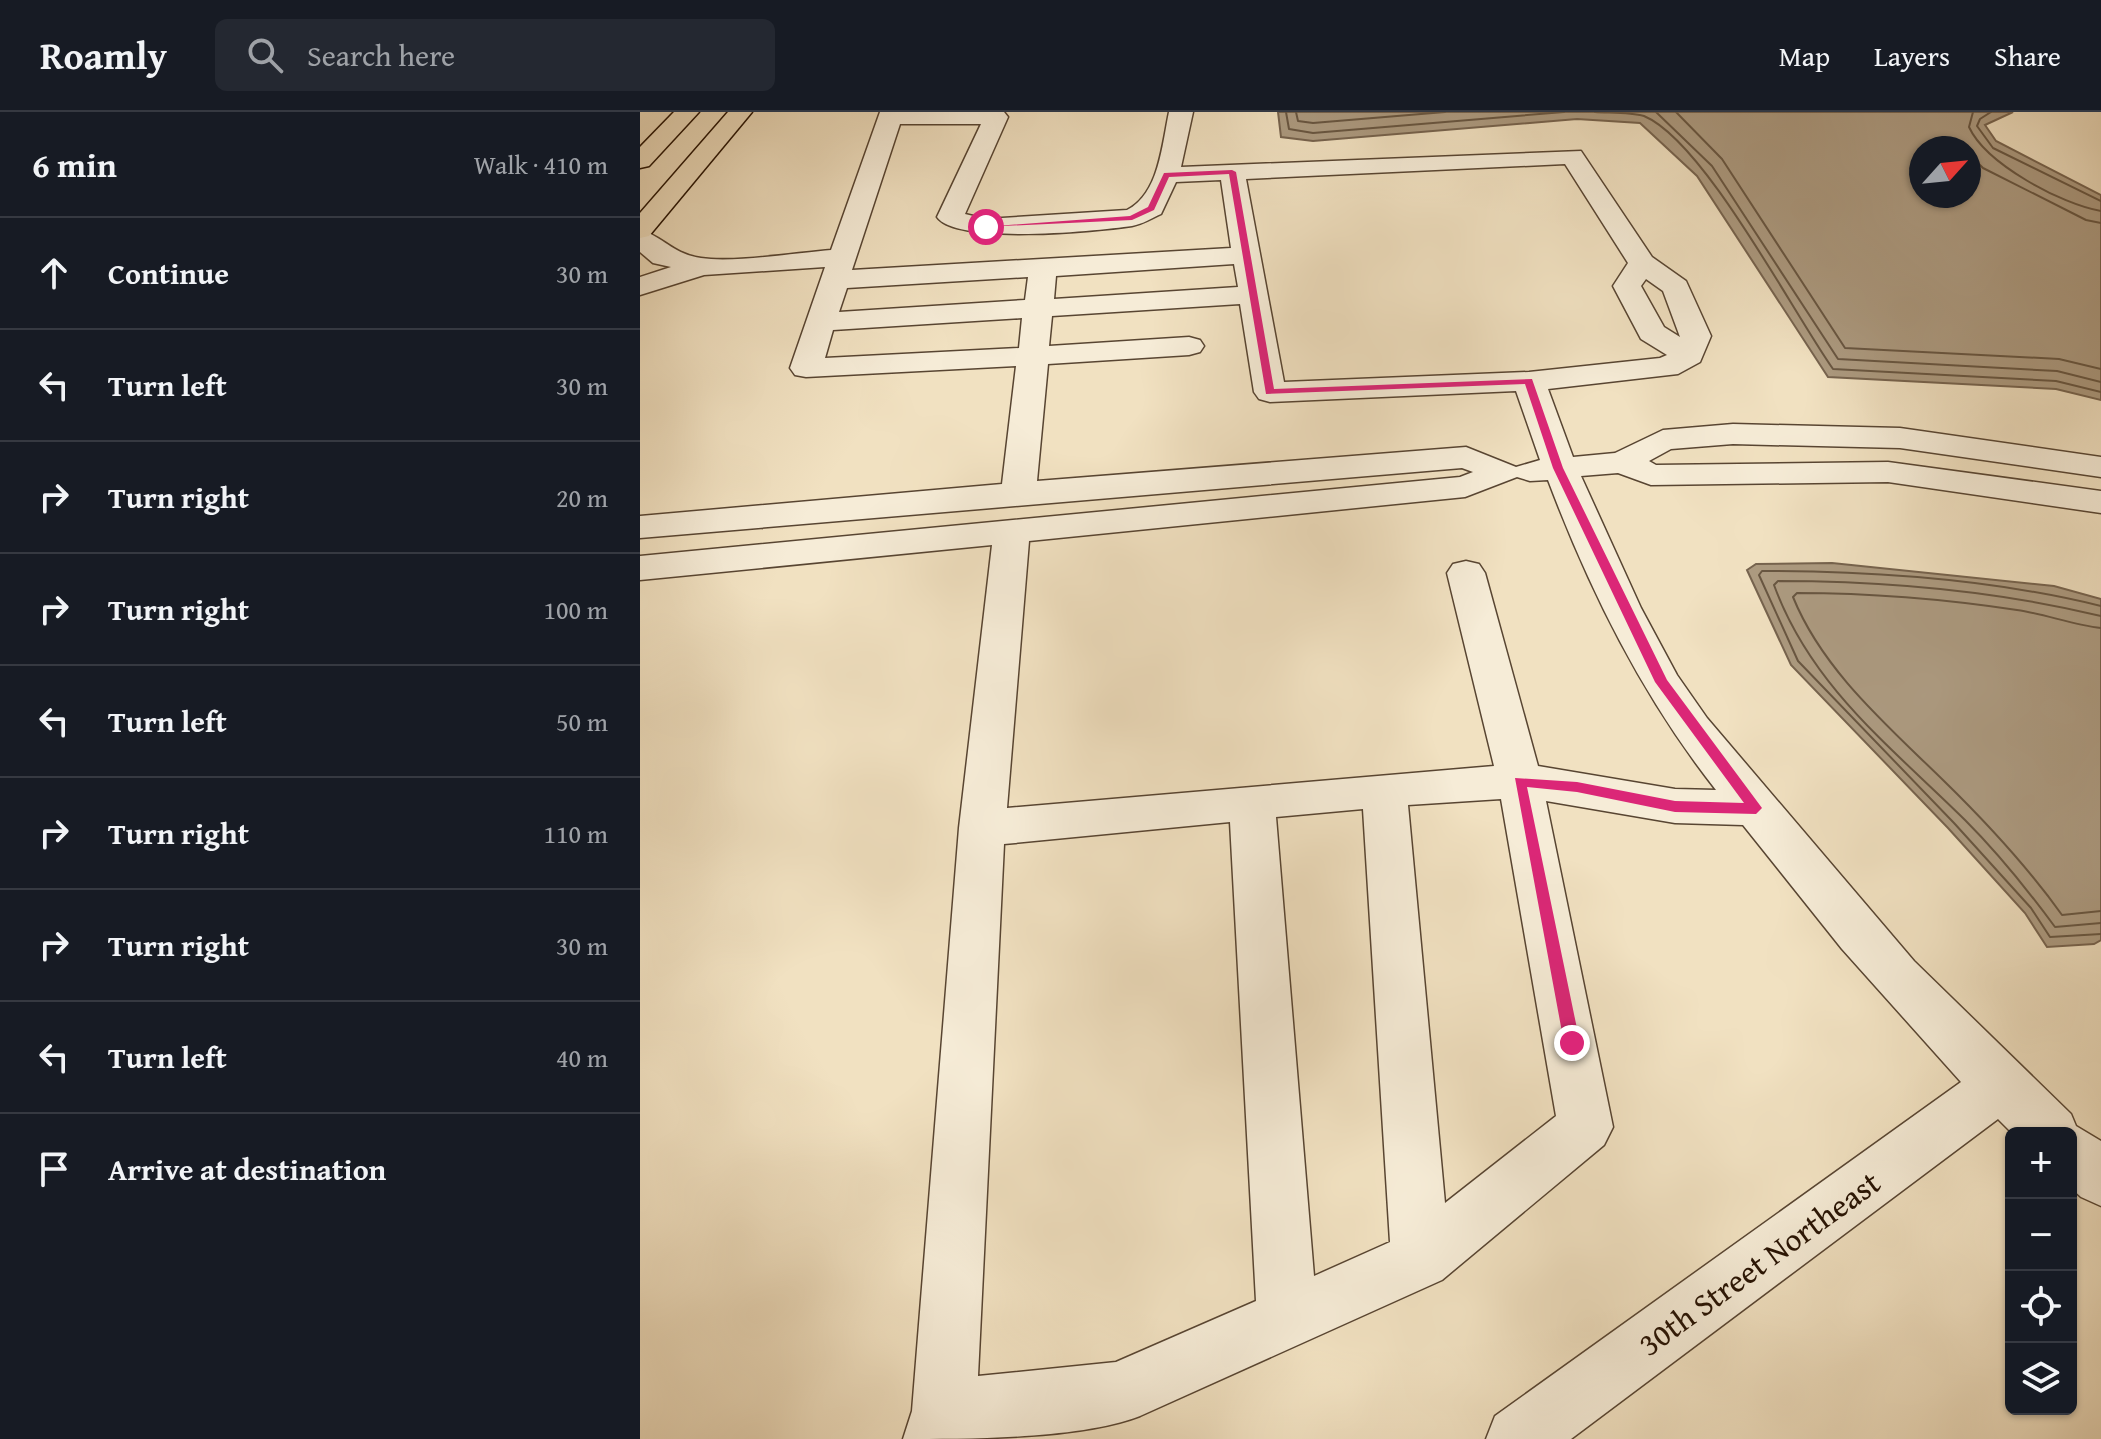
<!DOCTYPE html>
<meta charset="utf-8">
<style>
:root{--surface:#171b24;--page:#242831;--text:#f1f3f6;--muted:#9ea1a6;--line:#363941}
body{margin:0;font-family:"Gentium Book Plus",serif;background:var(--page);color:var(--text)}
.controls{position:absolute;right:24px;bottom:24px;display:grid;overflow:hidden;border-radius:12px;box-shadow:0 2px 6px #0004}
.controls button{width:72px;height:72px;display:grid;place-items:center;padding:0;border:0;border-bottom:2px solid var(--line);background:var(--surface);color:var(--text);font:40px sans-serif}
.compass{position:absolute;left:1269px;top:24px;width:72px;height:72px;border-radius:50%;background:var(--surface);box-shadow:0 2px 6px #0004;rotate:63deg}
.stop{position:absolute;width:24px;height:24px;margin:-18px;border:6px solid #db2777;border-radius:50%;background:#fff}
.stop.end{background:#db2777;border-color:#fff;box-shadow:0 2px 8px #0008}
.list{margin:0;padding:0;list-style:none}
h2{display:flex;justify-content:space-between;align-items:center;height:104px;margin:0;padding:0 32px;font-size:34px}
h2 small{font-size:26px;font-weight:400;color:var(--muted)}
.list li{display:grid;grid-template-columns:52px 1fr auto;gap:24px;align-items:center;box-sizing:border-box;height:112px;padding:0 32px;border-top:2px solid var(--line)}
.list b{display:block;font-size:30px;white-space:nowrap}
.list em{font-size:26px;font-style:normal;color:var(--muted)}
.icon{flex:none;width:44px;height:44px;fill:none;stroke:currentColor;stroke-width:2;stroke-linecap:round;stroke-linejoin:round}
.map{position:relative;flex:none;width:1461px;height:1327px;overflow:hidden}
header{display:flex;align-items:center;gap:48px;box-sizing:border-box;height:112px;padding:0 40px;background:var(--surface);border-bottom:2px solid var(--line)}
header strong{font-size:38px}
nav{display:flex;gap:44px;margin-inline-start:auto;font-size:28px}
.search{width:560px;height:72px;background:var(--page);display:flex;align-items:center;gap:20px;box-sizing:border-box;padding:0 28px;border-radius:12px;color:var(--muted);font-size:30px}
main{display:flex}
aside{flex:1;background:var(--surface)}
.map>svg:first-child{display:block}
</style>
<header>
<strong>Roamly</strong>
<div class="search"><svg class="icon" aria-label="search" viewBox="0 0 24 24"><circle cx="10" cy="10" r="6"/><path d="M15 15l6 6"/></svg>Search here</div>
<nav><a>Map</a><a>Layers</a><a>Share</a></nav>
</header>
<main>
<aside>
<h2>6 min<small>Walk · 410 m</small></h2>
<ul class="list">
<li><svg class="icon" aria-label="ahead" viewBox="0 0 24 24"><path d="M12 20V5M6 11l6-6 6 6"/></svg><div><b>Continue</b></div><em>30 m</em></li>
<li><svg class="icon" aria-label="left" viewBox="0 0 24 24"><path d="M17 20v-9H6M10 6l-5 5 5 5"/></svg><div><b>Turn left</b></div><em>30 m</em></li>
<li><svg class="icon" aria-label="right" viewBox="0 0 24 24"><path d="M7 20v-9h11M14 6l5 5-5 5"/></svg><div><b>Turn right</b></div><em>20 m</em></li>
<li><svg class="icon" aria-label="right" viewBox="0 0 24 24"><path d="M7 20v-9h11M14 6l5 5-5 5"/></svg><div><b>Turn right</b></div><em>100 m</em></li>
<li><svg class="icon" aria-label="left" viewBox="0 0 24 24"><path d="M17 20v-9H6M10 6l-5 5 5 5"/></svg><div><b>Turn left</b></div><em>50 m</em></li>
<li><svg class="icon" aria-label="right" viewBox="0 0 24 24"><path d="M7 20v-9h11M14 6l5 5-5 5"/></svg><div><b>Turn right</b></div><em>110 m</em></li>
<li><svg class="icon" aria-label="right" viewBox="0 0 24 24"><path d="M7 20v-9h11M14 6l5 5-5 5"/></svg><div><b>Turn right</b></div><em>30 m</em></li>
<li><svg class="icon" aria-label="left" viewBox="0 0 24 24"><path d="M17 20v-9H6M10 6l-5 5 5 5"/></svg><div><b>Turn left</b></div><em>40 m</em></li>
<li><svg class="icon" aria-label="arrive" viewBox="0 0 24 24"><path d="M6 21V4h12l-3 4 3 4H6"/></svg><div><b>Arrive at destination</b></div></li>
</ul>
</aside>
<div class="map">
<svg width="1461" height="1327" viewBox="0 0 1461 1327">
<rect width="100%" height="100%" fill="#f1e1c1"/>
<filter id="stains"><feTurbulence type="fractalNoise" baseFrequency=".0025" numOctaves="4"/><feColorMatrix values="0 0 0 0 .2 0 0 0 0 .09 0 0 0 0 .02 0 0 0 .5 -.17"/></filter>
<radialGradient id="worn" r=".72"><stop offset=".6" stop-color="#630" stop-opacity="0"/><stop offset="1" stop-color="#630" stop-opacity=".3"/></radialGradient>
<!-- water -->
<g fill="#ac9a80" stroke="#76634e" stroke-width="2" fill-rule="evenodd">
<path d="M 638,0 L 1373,0 L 1345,13 L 1356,29 L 1461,83 L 1461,288 L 1416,277 L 1188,265 L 1057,64 L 1000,11 L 937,7 L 673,29 L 641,25 ZM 1281,36 L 1329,36 L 1329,84 L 1281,84 Z"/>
<polygon points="1192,451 1414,474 1461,487 1461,828 1454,832 1407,835 1385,801 1308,716 1151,553 1107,458 1116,452"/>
</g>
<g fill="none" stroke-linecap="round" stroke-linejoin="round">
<!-- shore -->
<g stroke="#685641" stroke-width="2">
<polyline points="646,0 649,17 673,21 924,0"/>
<polyline points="656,0 658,9 673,11 805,0"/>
<path d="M 955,0 C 970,1 990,0 1004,4 C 1064,29 1152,199 1193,257 L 1416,269 L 1461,280"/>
<polyline points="1016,0 1072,54 1198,247 1417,259 1461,270"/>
<polyline points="1036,0 1082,47 1205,236 1419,247 1461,257"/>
<path d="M 1333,0 L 1329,15 C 1346,52 1421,92 1461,99"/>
<polyline points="1351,0 1340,7 1337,14 1353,36 1461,89"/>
<polyline points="1329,42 1343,56 1446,108 1461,111"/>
<path d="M 1461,494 C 1352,467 1234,459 1122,459 L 1119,463 L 1158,549 L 1314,711 L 1391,796 L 1410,825 L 1461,822"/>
<path d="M 1461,504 C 1357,479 1245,469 1138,469 L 1134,473 C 1171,574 1250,634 1325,708 C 1358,741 1387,777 1415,815 L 1461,811"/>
<path d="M 1461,516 C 1433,513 1405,502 1377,498 C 1304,487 1231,481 1157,481 L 1153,485 C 1183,559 1248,614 1304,669 C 1347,711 1387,754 1422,803 L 1461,799"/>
</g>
<!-- minor casing -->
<g stroke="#584532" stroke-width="3">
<path id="minor" d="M 240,0 L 364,0 L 368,5 L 325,102 L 346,107 L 487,98 C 519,82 522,33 529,0 L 553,0 L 541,55 L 941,39 L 1012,145 L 1046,169 L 1071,224 L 1060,250 L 1038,262 L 908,277 L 933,345 L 975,341 L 1023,318 L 1093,312 L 1260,316 L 1461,345 L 1461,365 L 1260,336 L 1093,332 L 1031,337 L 1009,349 L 1016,353 L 1248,350 L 1461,379 L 1461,401 L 1248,370 L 1011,373 L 978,361 L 941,364 L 1001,496 L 1037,563 L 1067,606 L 1274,849 L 1431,1002 L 1436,1014 L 1461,1029 L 1461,1094 L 1441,1085 L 1431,1076 L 1431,1021 L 1372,1021 L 1358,1007 L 931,1327 L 846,1327 L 855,1304 L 1321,970 L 1202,837 L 1103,713 L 1035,711 L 906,689 L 973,1015 L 964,1033 L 802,1168 L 500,1304 C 441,1327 329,1327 263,1327 L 272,1299 L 319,716 L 352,433 L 0,468 L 0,444 L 820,365 L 833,360 L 822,356 L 0,426 L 0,404 L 362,372 L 376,254 L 166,265 L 155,263 L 150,256 L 185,155 L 64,163 L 0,183 L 0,165 L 31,155 L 13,151 L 0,140 L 0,118 C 23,124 32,142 61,146 C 93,151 155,141 191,138 ZM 260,12 L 341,12 L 297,105 C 316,133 458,119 492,114 C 503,112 512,106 521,102 L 536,70 L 581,68 L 591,136 L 212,158 ZM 925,52 L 988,151 L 973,174 L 1001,227 L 1027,243 L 1020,246 L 889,260 L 644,270 L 606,67 ZM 594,152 L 598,175 L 414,187 L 416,164 ZM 388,165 L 385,188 L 199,200 L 207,176 ZM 1006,167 L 1023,179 L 1040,225 L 1024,215 L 1001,174 ZM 600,192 L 614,280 L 619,287 L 630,290 L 876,279 L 900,348 L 876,355 L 826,335 L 397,369 L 408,252 L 549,243 L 560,240 L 564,234 L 560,228 L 549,225 L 409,234 L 412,204 ZM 382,206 L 379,236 L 185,246 L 193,218 ZM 877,365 L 890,369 L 908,368 C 950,479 1002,584 1076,678 L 1035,677 L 898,654 L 845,461 L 839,452 L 826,449 L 813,452 L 807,461 L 854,654 L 367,696 L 389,429 L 825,385 ZM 861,687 L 916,1004 L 805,1091 L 768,693 ZM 723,697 L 750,1130 L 674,1164 L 636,705 ZM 590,710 L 616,1189 L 476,1250 L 338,1264 L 364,732 Z"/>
</g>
<!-- major casing -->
<g stroke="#251102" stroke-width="3">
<g id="major">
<polygon points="34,0 59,0 9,54 0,56 0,35"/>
<polygon points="88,0 112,0 9,124 0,126 0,101"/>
</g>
</g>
<!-- minor -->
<use href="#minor" fill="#f6ecd7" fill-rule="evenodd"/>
<!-- major -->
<use href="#major" fill="#f1e1c1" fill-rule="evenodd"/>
</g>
<!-- route -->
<polygon fill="#db2777" points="592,58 596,60 634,277 892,267 923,356 1027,568 1122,696 1116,702 1035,700 937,680 887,675 940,931 937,936 932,938 924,931 875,666 937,670 1035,689 1104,691 1015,570 913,356 885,272 626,282 589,62 529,65 514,98 492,108 342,115 490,104 508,95 524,61"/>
<g text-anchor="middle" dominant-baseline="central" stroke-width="6" stroke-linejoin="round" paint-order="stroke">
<!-- near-street labels -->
<g font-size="32" fill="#251102" stroke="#f6ecd7">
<text transform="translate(1119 1151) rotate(-36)">30th Street Northeast</text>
</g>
</g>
<rect width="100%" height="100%" filter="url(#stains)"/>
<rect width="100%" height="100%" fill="url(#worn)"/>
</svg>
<div class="controls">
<button>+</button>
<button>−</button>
<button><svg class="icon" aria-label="locate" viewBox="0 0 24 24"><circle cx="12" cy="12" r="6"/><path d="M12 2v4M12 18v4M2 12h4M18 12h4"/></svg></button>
<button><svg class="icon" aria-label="layers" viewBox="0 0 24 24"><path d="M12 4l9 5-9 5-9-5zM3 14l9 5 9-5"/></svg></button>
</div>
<svg class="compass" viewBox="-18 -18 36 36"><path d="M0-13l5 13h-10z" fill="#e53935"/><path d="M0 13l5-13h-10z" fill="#9ea1a6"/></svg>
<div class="stop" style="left:346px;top:115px"></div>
<div class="stop end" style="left:932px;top:931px"></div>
</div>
</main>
